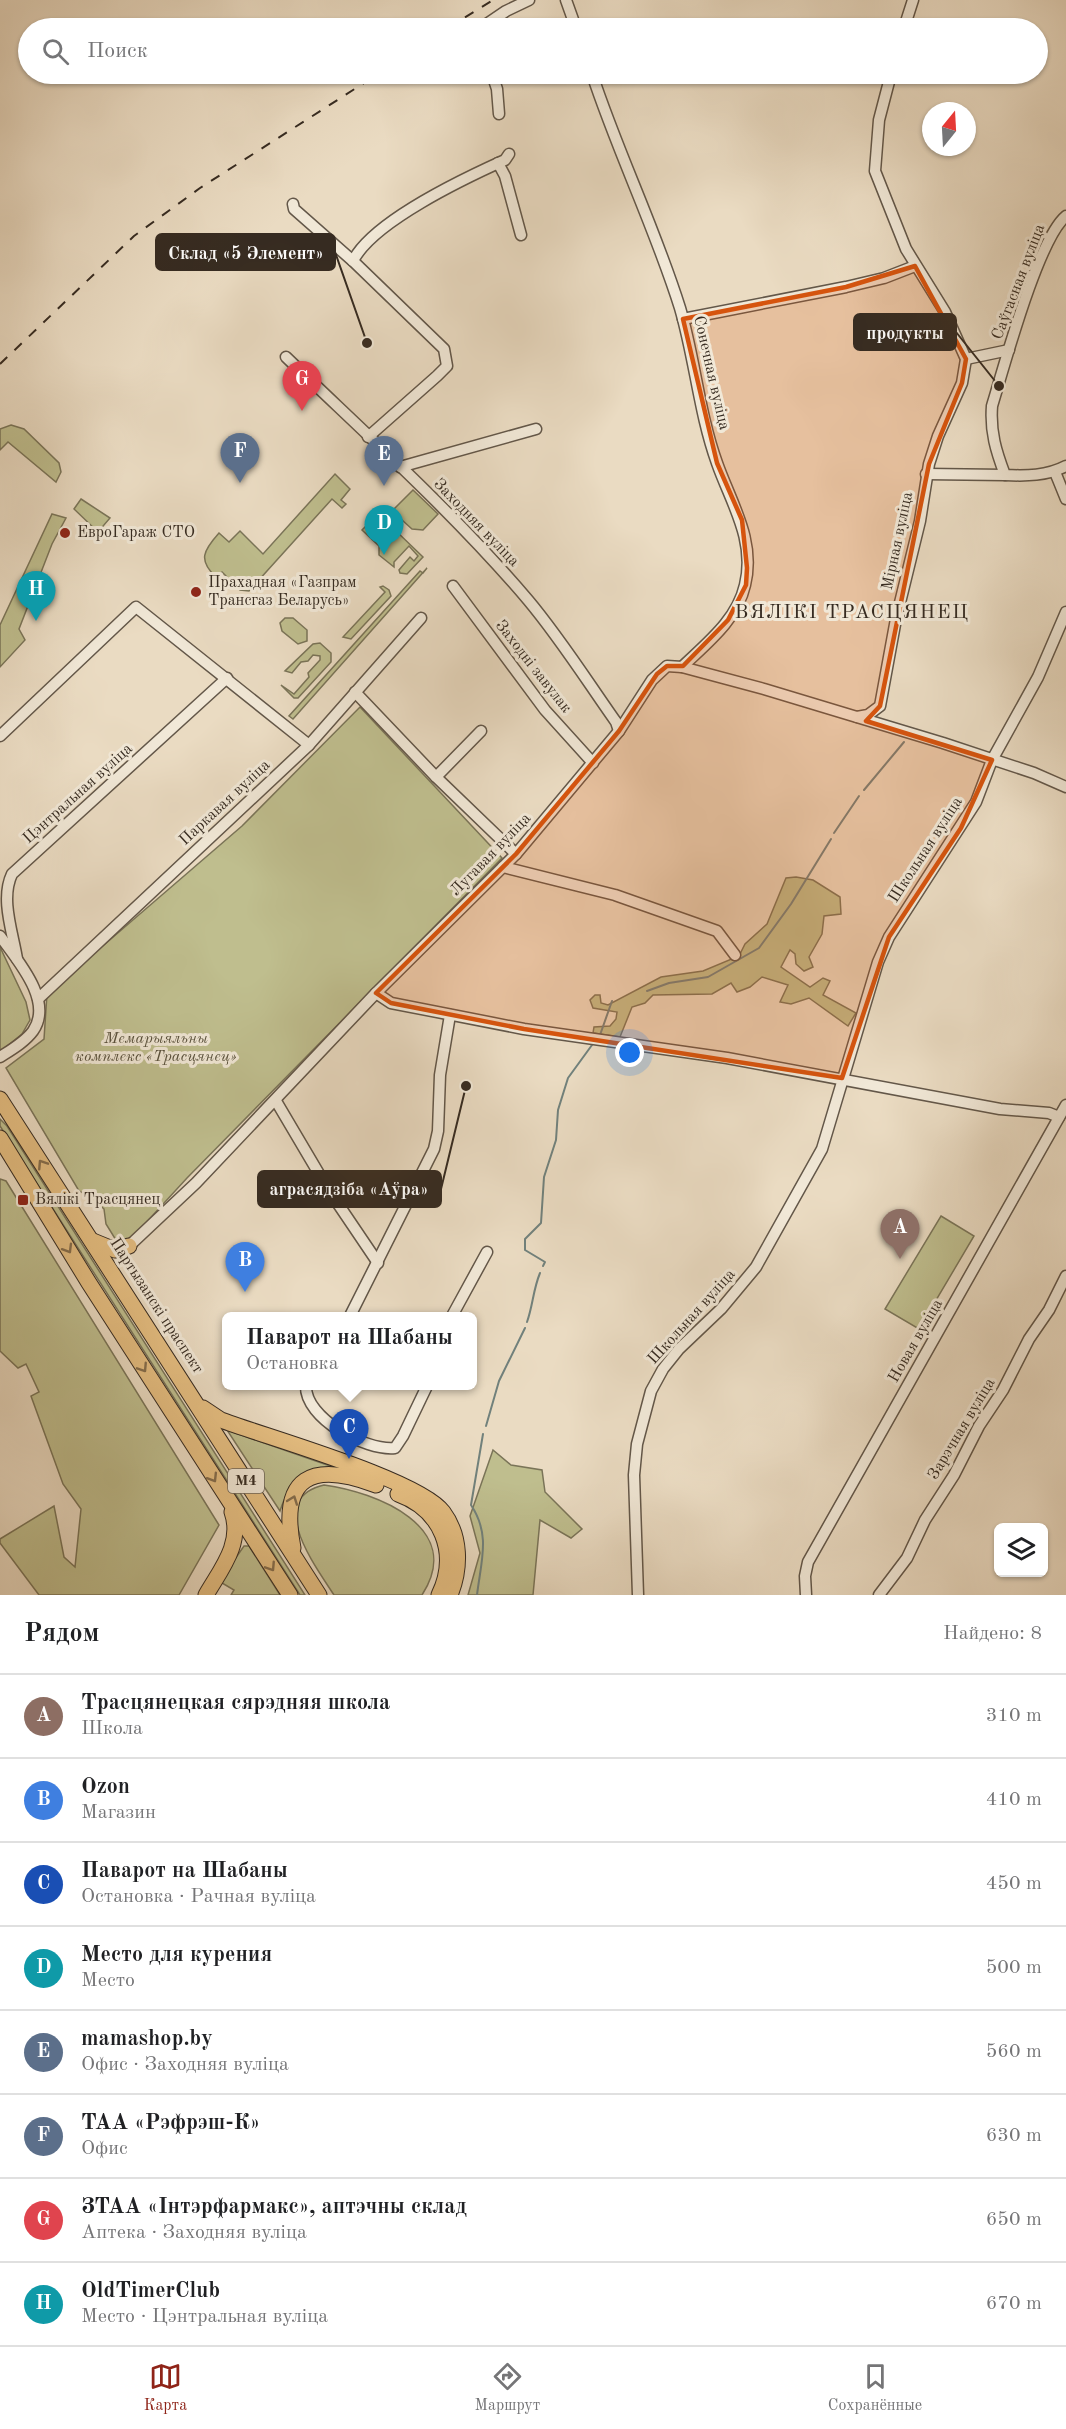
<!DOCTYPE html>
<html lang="ru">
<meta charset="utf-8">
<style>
:root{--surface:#fff;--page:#f2f2f2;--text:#202124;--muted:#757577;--line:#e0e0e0;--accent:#8f2418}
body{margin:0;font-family:"Old Standard TT",serif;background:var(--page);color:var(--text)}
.controls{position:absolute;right:18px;bottom:18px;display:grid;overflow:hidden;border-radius:9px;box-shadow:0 2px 4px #0004}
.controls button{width:54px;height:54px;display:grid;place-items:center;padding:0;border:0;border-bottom:2px solid var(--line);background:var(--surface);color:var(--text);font:30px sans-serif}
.compass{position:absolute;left:922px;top:102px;width:54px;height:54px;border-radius:50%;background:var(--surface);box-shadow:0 2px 4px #0004;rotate:18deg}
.you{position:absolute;left:630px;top:1053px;width:21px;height:21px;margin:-15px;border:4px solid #fff;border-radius:50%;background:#1a73e8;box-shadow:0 0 0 9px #1a73e833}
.badge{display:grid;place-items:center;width:39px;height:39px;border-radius:50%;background:var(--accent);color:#fff;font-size:20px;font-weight:700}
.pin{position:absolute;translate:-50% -50px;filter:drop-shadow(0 2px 3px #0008)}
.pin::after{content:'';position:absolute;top:32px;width:21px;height:18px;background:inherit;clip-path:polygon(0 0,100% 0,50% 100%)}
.popup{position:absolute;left:222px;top:1312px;width:255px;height:78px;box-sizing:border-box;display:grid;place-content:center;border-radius:9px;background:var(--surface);filter:drop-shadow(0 2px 4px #0005);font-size:20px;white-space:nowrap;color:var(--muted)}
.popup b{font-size:22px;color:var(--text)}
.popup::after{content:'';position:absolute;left:50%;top:100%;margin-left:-12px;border:12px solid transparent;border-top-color:var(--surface)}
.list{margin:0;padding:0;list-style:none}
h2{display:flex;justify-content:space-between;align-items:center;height:78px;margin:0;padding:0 24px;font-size:26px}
h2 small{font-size:20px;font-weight:400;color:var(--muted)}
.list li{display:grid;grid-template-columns:39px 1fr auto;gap:18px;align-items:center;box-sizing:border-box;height:84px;padding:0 24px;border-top:2px solid var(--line)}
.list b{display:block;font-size:22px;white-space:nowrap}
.list p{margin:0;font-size:20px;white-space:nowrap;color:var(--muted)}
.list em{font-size:20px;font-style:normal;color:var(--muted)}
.icon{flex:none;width:33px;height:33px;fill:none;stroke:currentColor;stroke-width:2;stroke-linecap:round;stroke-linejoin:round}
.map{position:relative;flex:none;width:1066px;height:1595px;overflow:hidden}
.search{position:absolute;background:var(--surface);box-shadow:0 2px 4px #0004;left:18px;right:18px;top:18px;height:66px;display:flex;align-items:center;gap:15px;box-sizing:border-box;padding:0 21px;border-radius:33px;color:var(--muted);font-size:22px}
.sheet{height:750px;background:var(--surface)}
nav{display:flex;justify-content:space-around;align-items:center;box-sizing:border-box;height:84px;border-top:2px solid var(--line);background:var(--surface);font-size:16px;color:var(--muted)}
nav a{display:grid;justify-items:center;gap:3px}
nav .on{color:var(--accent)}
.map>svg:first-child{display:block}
</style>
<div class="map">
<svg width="1066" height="1595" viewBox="0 0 1066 1595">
<rect width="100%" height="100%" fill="#eadbc2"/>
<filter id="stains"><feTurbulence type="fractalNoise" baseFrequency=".00333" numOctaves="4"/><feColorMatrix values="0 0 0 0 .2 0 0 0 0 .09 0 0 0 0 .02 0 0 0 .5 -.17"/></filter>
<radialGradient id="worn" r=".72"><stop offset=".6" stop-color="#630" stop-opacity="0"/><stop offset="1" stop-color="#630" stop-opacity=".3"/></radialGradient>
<!-- green -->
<g fill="#bfbe8e" stroke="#7a7458" stroke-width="1.5">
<polygon points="11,425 24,429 59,463 61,472 56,482 8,442 0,450 0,429"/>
<path d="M 335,474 L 350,489 L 341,500 L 346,504 L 342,508 L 332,499 L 249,591 L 240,590 L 222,572 L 216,577 C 198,560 203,551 219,533 L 229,542 L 240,531 L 263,554 Z"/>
<polygon points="413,490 438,514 423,530 412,529 392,511"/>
<polygon points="81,499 110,518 98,532 74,509"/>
<polygon points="52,514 66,518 52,544 19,629 25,640 0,667 0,625"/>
<polygon points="368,524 385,539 394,529 423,557 407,574 400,573 399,570 410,557 414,561 418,556 409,546 394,562 394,567 379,555 379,546 362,530"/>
<polygon points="427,568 293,719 289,716 420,571 423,573"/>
<polygon points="383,586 389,590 391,596 351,639 343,637 385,592 380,587"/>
<polygon points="285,618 293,618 307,630 307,641 298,644 282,631 280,623"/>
<polygon points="320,643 331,653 331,662 298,698 294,698 281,685 294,694 309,677 308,673 320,660 320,656 313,655 308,661 301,662 292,673 285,671 313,644"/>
<polygon points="360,707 502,858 187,1178 132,1238 119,1245 106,1224 104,1209 93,1198 79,1191 6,1068 44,1039 47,994 242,826"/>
<polygon points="796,877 813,880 840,897 841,914 824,916 822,934 809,957 813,967 804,971 796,964 795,954 790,950 781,967 810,987 823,978 830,981 823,995 856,1013 848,1026 809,998 791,1004 780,1002 788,985 762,977 750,987 737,992 731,983 712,994 653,995 645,1003 632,1007 620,1037 593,1033 594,1027 610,1026 616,1019 617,1012 593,1008 590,1000 595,995 600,995 601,1003 608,1005 661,977 703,971 739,956 745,944 767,924 786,878"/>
<polygon points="0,947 26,1002 30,1020 22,1034 0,1052"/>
<polygon points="0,1119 7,1126 305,1595 300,1595 0,1126"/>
<polygon points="0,1179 6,1181 219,1525 179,1595 39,1595 0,1543 0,1539 54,1506 64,1557 75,1567 81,1509 63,1484 31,1396 39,1392 26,1364 18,1368 0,1351"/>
<polygon points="941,1216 974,1236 919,1329 885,1309"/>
<path d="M 227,1430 L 333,1467 C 299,1473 291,1478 280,1511 Z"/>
<polygon points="493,1450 511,1465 542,1470 545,1492 582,1529 571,1538 540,1520 533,1595 468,1595 480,1553 470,1516"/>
<path d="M 324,1485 C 376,1492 466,1527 422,1595 L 334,1595 C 316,1567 264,1499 324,1485 Z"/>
<polygon points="244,1546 249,1546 280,1595 231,1595 234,1590 222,1583 221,1579"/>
</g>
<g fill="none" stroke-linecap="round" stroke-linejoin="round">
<!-- stream -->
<g stroke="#71817c" stroke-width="2">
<polyline points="864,790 904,742"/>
<polyline points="834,833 859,796"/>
<polyline points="647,991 669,983 708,977 759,948 791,904 831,839"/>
<polyline points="600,1035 612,1001"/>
<polyline points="543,1266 545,1262 525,1250 525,1239 541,1223 544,1177 556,1140 558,1110 568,1078 592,1045"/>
<path d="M 527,1322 C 533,1305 533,1290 540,1273"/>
<polyline points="486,1426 499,1381 525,1328"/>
<path d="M 477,1595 C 481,1561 491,1535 471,1505 L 483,1434"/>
</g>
<!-- minor casing -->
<g stroke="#635749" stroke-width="13">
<g id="minor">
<polyline points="566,0 576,28"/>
<polyline points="481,28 506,11 529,0"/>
<polyline points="904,28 913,0"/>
<polyline points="492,74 497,89 499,114"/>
<path d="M 592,74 C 618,153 655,228 680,308 C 695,359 699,413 717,463 C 731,503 756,540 745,585 C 737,620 707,643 682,667"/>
<polyline points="498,163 505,176 521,235"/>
<polyline points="293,204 294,209 353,261 444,349 447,366 437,376 368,437"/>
<path d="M 1066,216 C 1038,239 1004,367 992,406 C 990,432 996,451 1005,475 C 1026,476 1047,476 1066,466"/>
<path d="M 353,261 C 372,222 465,178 505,160 L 509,154"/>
<polyline points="683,319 846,287 884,278 915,266"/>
<path d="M 286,357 C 368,436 454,513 528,600 C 560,638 587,681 616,722 L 619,731"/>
<polyline points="966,359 1009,350"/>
<polyline points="400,467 536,429"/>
<polyline points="1055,472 1066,499"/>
<polyline points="926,474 1005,475"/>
<polyline points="453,586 545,710 593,763"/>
<polyline points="355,692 436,777 516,854"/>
<polyline points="857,717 868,715 880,706 896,619 920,521 929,464 938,436 962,383 966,359 945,312 906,249 875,171 879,120 891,74"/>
<polyline points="0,736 136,607 309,745"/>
<polyline points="436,777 481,731"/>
<polyline points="503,867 615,895 717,931 735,955"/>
<path d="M 0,936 C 17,960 54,1001 33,1031 C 25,1042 11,1050 0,1057"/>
<path d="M 17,959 C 13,933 0,899 12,874 L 227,678"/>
<polyline points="376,993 391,1003 524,1029 727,1058 1000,1109 1049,1113 1059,1117"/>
<polyline points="38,999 309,745 421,618"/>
<polyline points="276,1101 328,1189 378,1263"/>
<polyline points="129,1246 196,1183 376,993 516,854 619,731 652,680 667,666 682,667 764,689 943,743 1034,773 1066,787"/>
<polyline points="350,1316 434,1149 438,1131 440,1075 450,1015"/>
<polyline points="452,1316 487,1252"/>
<path d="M 306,1386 C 305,1418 365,1451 395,1448 L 403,1436 L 427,1386"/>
<polyline points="638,1595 634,1475 637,1444 651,1391 663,1369 679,1349 721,1309 756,1267 822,1149 878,962 889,937 976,802 992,760 1038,677 1066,612"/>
<polyline points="806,1595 805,1576 808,1562 1066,1105"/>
<polyline points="879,1595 907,1558 925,1520 954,1475 979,1426 1003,1390 1029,1339 1049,1310 1066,1276"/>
</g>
</g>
<!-- highway casing -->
<g stroke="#362b21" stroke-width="17">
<g id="highway">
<polyline points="0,1099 319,1595"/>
<polyline points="0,1138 89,1283 290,1595"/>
<polyline points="93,1241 115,1250 129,1246"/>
<path d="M 203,1408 L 221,1420 C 266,1437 420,1480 443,1512 C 461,1536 461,1568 450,1595"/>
<path d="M 398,1494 C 442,1510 459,1553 439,1595"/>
<path d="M 293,1548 C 279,1476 312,1461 376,1485"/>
<path d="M 206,1595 C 221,1569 243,1543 232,1512"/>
</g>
</g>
<!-- minor -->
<use href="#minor" stroke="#f1e8d7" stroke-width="10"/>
<!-- highway -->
<use href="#highway" stroke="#e5be81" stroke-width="15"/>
<!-- rail -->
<g stroke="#362b21" stroke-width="2" stroke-dasharray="10 10" stroke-linecap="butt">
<polyline points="448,28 493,0"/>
<polyline points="0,364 134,236 200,188 378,74"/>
</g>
</g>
<!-- one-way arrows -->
<defs><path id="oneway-chevron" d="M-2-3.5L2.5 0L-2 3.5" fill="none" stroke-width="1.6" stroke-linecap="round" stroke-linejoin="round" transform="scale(1.5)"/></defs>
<g stroke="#856d4c">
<use href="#oneway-chevron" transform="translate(42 1164) rotate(-123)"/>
<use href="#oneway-chevron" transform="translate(68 1249) rotate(59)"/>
<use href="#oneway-chevron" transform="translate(143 1368) rotate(57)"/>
<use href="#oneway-chevron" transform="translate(213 1478) rotate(58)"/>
<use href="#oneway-chevron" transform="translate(293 1500) rotate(-70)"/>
<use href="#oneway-chevron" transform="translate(271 1567) rotate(57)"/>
</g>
<!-- marked area -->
<path fill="#d6540e" fill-opacity="0.2" stroke="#d6540e" stroke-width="4.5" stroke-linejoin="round" d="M 915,266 L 966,359 L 962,383 L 929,464 L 880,706 L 866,721 L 992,760 L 961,828 L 889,937 L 842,1078 L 524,1029 L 391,1003 L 376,993 L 516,854 L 619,731 L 657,674 L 667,666 L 683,666 L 728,620 L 746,585 L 747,568 L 742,520 L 717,463 L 683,319 L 846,287 Z"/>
<!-- markers -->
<g fill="#8f2418" stroke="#f1e8d7" stroke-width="2">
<circle cx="65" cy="533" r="6"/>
<circle cx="196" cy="592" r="6"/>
<rect x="17" y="1194" width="12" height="12" rx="3"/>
</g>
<g text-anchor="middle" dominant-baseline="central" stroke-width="6" stroke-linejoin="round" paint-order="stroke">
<!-- shield labels -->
<rect fill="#f1e8d7" stroke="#6e6458" stroke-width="1.5" x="228" y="1469" width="36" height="24" rx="4.5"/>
<g font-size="15" font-weight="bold" fill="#362b21">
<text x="246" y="1481">М4</text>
</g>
<!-- street labels -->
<g font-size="16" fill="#362b21" stroke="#f1e8d7">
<text transform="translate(1019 282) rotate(-69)">Саўгасная вуліца</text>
<text transform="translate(711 373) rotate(77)">Сонечная вуліца</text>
<text transform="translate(476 523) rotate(46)">Заходняя вуліца</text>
<text transform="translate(898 541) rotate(-78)">Мірная вуліца</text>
<text transform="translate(533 667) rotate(52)">Заходні завулак</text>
<text transform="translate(78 794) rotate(-42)">Цэнтральная вуліца</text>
<text transform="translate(225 803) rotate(-43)">Паркавая вуліца</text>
<text transform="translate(926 850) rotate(-57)">Школьная вуліца</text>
<text transform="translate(491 855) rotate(-46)">Лугавая вуліца</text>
<text transform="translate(156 1306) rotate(57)">Партызанскі праспект</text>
<text transform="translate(692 1317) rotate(-48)">Школьная вуліца</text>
<text transform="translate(916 1341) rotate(-60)">Новая вуліца</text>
<text transform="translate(962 1429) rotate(-59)">Зарэчная вуліца</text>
</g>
<!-- poi labels -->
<g font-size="16" fill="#362b21" stroke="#f1e8d7" text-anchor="start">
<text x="77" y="533">ЕвроГараж СТО</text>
<text x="208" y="583">Прахадная «Газпрам<tspan x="208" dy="18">Трансгаз Беларусь»</tspan></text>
<text x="35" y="1200">Вялікі Трасцянец</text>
</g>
<!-- park labels -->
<g font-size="16" font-style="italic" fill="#58503c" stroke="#f1e8d7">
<text x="156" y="1039">Мемарыяльны<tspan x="156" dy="18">комплекс «Трасцянец»</tspan></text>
</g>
<!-- quarter labels -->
<g font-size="20" letter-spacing="1.5" fill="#362b21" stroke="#f1e8d7">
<text x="852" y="613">ВЯЛІКІ ТРАСЦЯНЕЦ</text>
</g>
</g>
<!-- callouts -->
<path fill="none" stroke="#362b21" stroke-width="2" d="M367 343L335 252M999 386L956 332M466 1086L441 1189"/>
<g fill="#362b21" stroke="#f1e8d7" stroke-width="2">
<circle cx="367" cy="343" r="6"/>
<circle cx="999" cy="386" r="6"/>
<circle cx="466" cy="1086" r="6"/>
</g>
<g fill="#362b21" stroke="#362b21" stroke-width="2">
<rect x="156" y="234" width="179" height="36" rx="6"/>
<rect x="854" y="314" width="102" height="36" rx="6"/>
<rect x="258" y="1171" width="183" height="36" rx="6"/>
</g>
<g font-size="18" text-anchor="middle" font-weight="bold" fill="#fff">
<text x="246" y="259">Склад «5 Элемент»</text>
<text x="905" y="339">продукты</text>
<text x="349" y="1195">аграсядзіба «Аўра»</text>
</g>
<rect width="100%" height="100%" filter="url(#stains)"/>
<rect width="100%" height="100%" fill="url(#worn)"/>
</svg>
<div class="controls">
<button><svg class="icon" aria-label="layers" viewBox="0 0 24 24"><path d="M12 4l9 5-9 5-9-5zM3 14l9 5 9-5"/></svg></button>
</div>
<svg class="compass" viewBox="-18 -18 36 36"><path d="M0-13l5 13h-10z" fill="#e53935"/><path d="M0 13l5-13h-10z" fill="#757577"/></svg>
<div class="you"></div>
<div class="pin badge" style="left:900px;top:1259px;background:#8d6e63">A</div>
<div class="pin badge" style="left:245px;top:1292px;background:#3f7fe0">B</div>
<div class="pin badge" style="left:349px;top:1459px;background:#1a4fb4">C</div>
<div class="popup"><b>Паварот на Шабаны</b>Остановка</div>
<div class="pin badge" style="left:384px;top:555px;background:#0f9aa8">D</div>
<div class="pin badge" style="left:384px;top:486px;background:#5c6f8a">E</div>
<div class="pin badge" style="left:240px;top:483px;background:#5c6f8a">F</div>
<div class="pin badge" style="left:302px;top:411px;background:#e0444e">G</div>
<div class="pin badge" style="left:36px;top:621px;background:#0f9aa8">H</div>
<div class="search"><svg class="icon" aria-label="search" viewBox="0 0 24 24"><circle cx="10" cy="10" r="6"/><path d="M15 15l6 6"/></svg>Поиск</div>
</div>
<section class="sheet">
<h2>Рядом<small>Найдено: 8</small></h2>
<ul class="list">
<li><span class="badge" style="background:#8d6e63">A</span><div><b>Трасцянецкая сярэдняя школа</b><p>Школа</p></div><em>310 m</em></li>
<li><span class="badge" style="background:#3f7fe0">B</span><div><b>Ozon</b><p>Магазин</p></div><em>410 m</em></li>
<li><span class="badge" style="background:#1a4fb4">C</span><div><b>Паварот на Шабаны</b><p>Остановка · Рачная вуліца</p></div><em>450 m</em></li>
<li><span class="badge" style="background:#0f9aa8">D</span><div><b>Место для курения</b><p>Место</p></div><em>500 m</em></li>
<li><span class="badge" style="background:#5c6f8a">E</span><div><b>mamashop.by</b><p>Офис · Заходняя вуліца</p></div><em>560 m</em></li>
<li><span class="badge" style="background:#5c6f8a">F</span><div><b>ТАА «Рэфрэш-К»</b><p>Офис</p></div><em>630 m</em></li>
<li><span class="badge" style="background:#e0444e">G</span><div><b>ЗТАА «Інтэрфармакс», аптэчны склад</b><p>Аптека · Заходняя вуліца</p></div><em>650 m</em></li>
<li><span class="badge" style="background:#0f9aa8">H</span><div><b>OldTimerClub</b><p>Место · Цэнтральная вуліца</p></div><em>670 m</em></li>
</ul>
</section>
<nav>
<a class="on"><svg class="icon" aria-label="map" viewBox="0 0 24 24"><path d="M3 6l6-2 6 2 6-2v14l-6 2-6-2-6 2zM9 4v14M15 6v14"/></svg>Карта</a>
<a><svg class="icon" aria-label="directions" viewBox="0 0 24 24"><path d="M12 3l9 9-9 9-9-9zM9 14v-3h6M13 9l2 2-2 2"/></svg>Маршрут</a>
<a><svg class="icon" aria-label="saved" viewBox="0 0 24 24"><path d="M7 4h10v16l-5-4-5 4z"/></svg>Сохранённые</a>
</nav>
